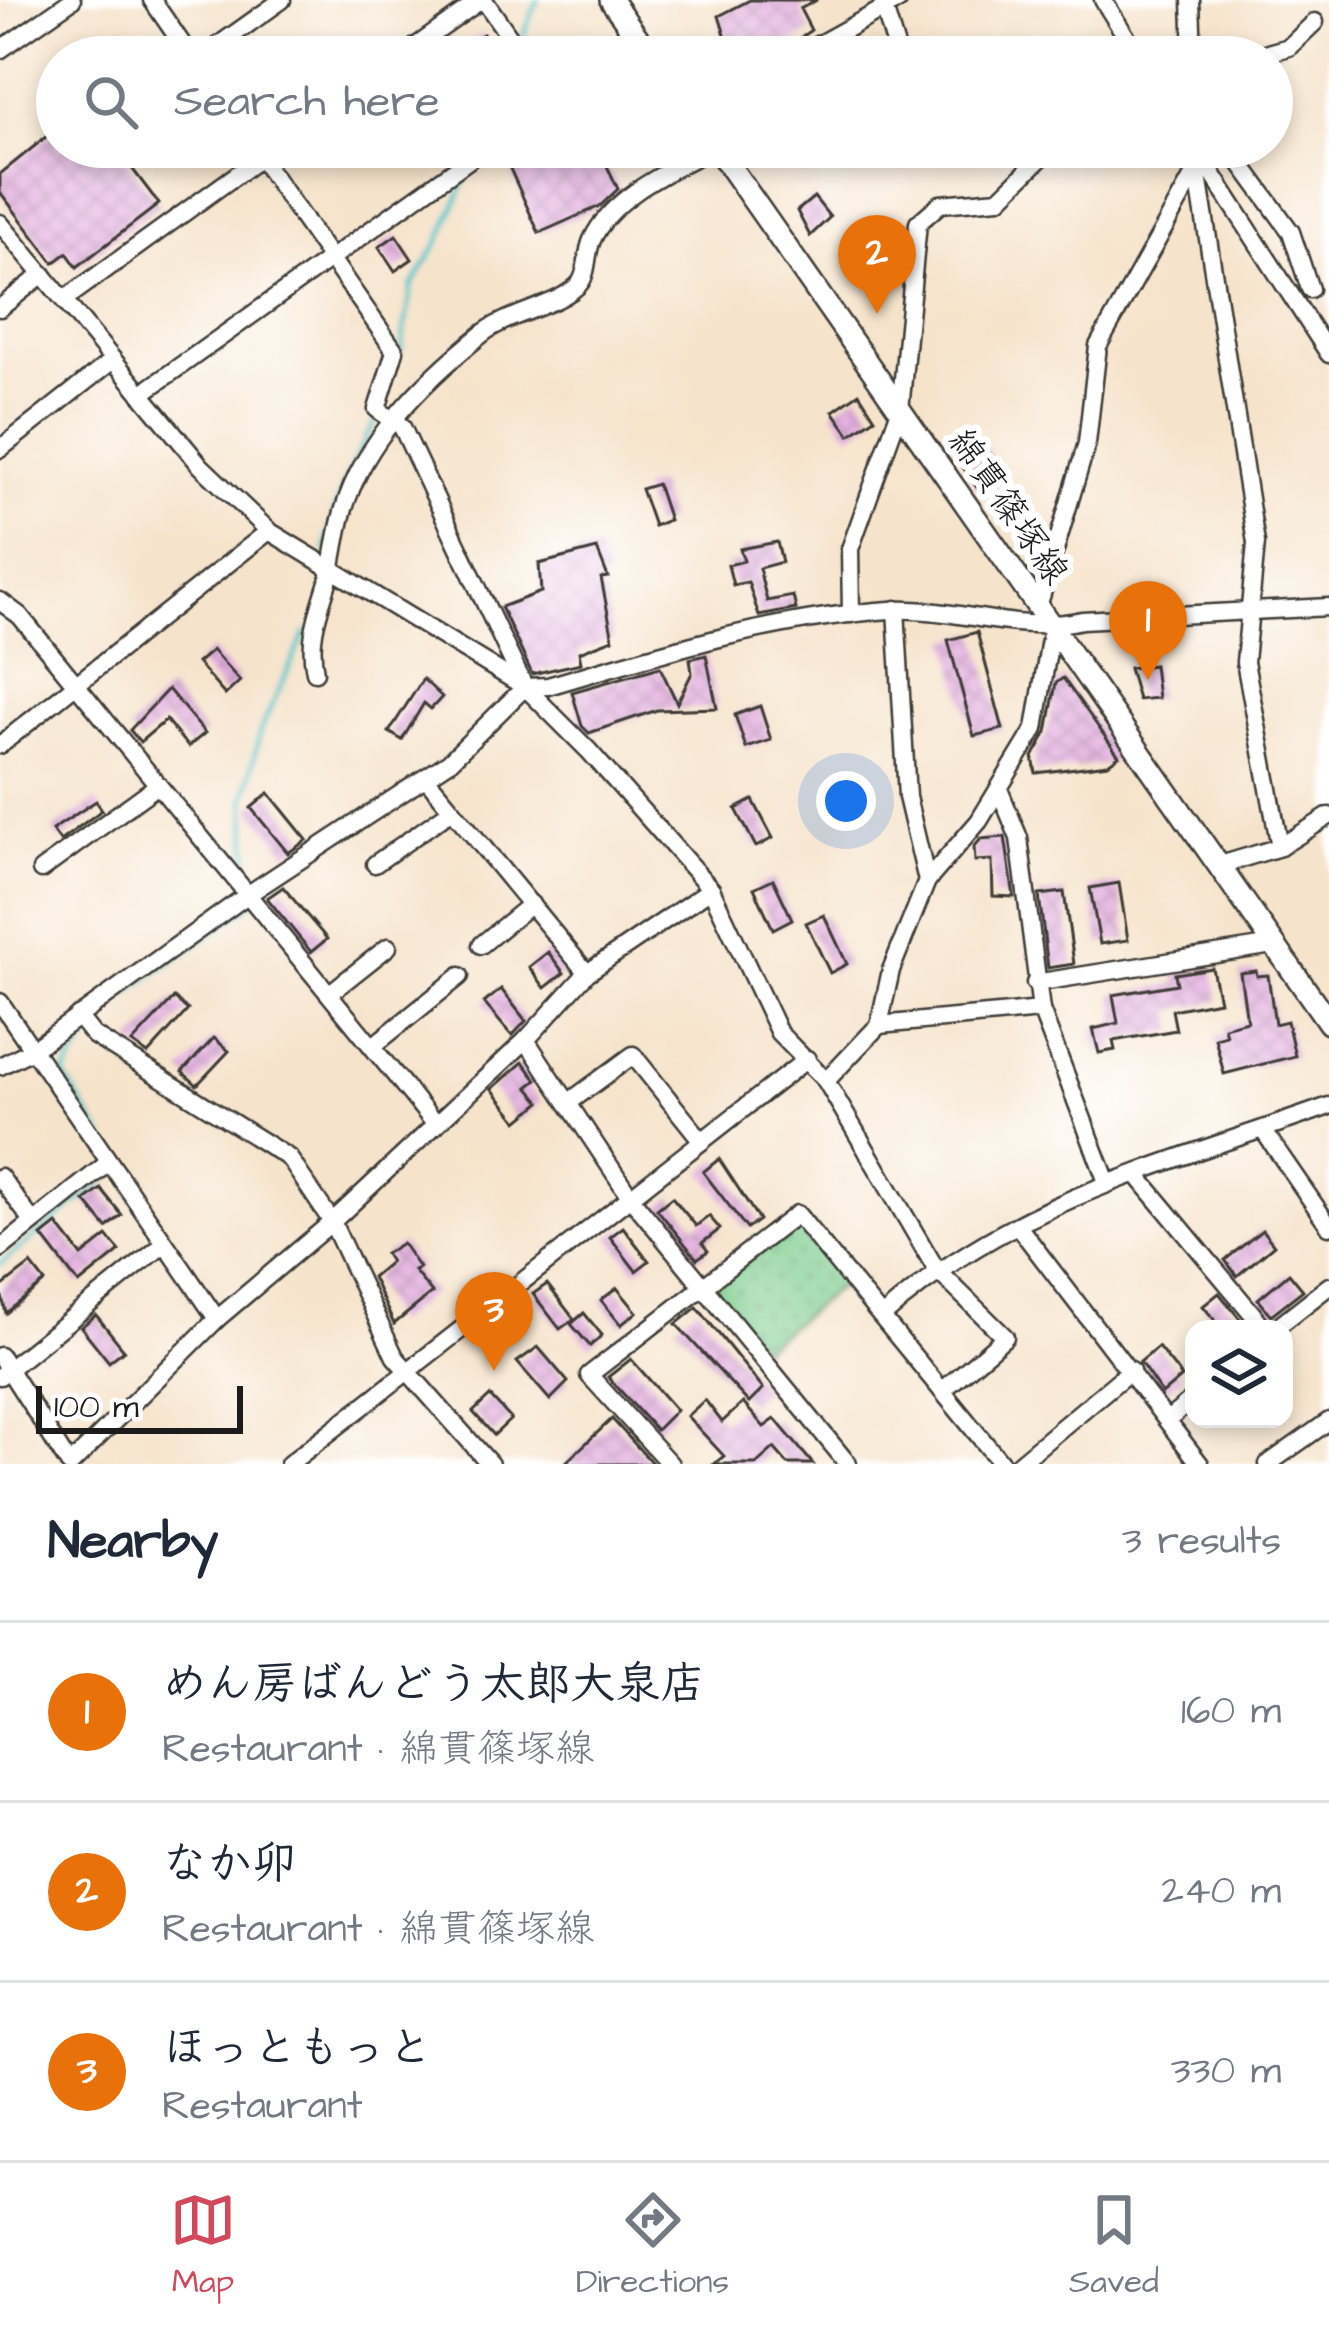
<!DOCTYPE html>
<meta charset="utf-8">
<style>
:root{--surface:#fff;--page:#f6f6f7;--text:#1f2937;--muted:#747a83;--line:#e0e1e3;--accent:#d1495b}
body{margin:0;font-family:"Architects Daughter","Klee One",sans-serif;background:var(--page);color:var(--text)}
.controls{position:absolute;right:36px;bottom:36px;display:grid;overflow:hidden;border-radius:24px;box-shadow:0 6px 18px #0003}
.controls button{width:108px;height:108px;display:grid;place-items:center;padding:0;border:0;border-bottom:3px solid var(--line);background:var(--surface);color:var(--text);font:60px sans-serif}
.scale{position:absolute;left:36px;bottom:30px;width:207px;box-sizing:border-box;padding-left:12px;border:6px solid #1c1c1c;border-top:0;font-size:33px;line-height:42px;white-space:nowrap;color:#1c1c1c;-webkit-text-stroke:9px #fff;paint-order:stroke}
.you{position:absolute;left:846px;top:801px;width:42px;height:42px;margin:-30px;border:9px solid #fff;border-radius:50%;background:#1a73e8;box-shadow:0 0 0 18px #1a73e833}
.badge{display:grid;place-items:center;width:78px;height:78px;border-radius:50%;background:var(--accent);color:#fff;font-size:39px;font-weight:700}
.pin{position:absolute;translate:-50% -99px;filter:drop-shadow(0 3px 6px #0008)}
.pin::after{content:'';position:absolute;top:63px;width:42px;height:36px;background:inherit;clip-path:polygon(0 0,100% 0,50% 100%)}
.list{margin:0;padding:0;list-style:none}
h2{display:flex;justify-content:space-between;align-items:center;height:156px;margin:0;padding:0 48px;font-size:51px}
h2 small{font-size:39px;font-weight:400;color:var(--muted)}
.list li{display:grid;grid-template-columns:78px 1fr auto;gap:36px;align-items:center;box-sizing:border-box;height:180px;padding:0 48px;border-top:3px solid var(--line)}
.list b{display:block;font-size:45px;white-space:nowrap}
.list p{margin:0;font-size:39px;white-space:nowrap;color:var(--muted)}
.list em{font-size:39px;font-style:normal;color:var(--muted)}
.icon{flex:none;width:66px;height:66px;fill:none;stroke:currentColor;stroke-width:2;stroke-linecap:round;stroke-linejoin:round}
.map{position:relative;flex:none;width:1329px;height:1464px;overflow:hidden}
.search{position:absolute;background:var(--surface);box-shadow:0 6px 18px #0003;left:36px;right:36px;top:36px;height:132px;display:flex;align-items:center;gap:30px;box-sizing:border-box;padding:0 42px;border-radius:66px;color:var(--muted);font-size:45px}
.sheet{height:696px;background:var(--surface)}
nav{display:flex;justify-content:space-around;align-items:center;box-sizing:border-box;height:168px;border-top:3px solid var(--line);background:var(--surface);font-size:33px;color:var(--muted)}
nav a{display:grid;justify-items:center;gap:6px}
nav .on{color:var(--accent)}
.map>svg:first-child{display:block}
</style>
<div class="map">
<svg width="1329" height="1464" viewBox="0 0 1329 1464">
<defs>
<pattern id="park-dots" width="8" height="8" patternUnits="userSpaceOnUse" patternTransform="scale(3)"><rect width="8" height="8" fill="#7bcb8b"/><path d="M2 2h.1M6 6h.1" fill="none" stroke="#6aae77" stroke-width="1.8" stroke-linecap="round"/></pattern>
<pattern id="building-cross-hatch" width="8" height="8" patternUnits="userSpaceOnUse" patternTransform="scale(3)"><rect width="8" height="8" fill="#e4b0df"/><path d="M0 0l8 8M0 8l8-8" fill="none" stroke="#c397bf"/></pattern>
</defs>
<rect width="100%" height="100%" fill="#fff"/>
<filter id="ink" filterUnits="userSpaceOnUse"><feTurbulence type="fractalNoise" baseFrequency=".00833" numOctaves="2"/><feDisplacementMap in="SourceGraphic" scale="24" xChannelSelector="R" yChannelSelector="G"/><feConvolveMatrix kernelMatrix="1 2 1 2 8 2 1 2 1" color-interpolation-filters="sRGB"/></filter>
<filter id="wash" filterUnits="userSpaceOnUse"><feTurbulence type="fractalNoise" baseFrequency=".004" numOctaves="4" result="noise"/><feDisplacementMap in="SourceGraphic" scale="48" xChannelSelector="R" yChannelSelector="G"/><feGaussianBlur stdDeviation="2.7" result="paint"/><feColorMatrix in="noise" values="0 0 0 0 0 0 0 0 0 0 0 0 0 0 0 0 0 1.4 0 .05"/><feComposite in="paint" operator="in"/></filter>
<g filter="url(#wash)">
<rect width="100%" height="100%" fill="#f6e3cb"/>
<!-- park -->
<polygon fill="url(#park-dots)" stroke="#4c7454" stroke-width="3" points="800,1222 847,1281 762,1348 711,1288"/>
<g fill="none" stroke-linecap="round" stroke-linejoin="round">
<!-- stream -->
<g stroke="#56c4ca" stroke-width="4.5">
<polyline points="519,46 538,0"/>
<polyline points="401,351 412,286 442,236 473,163"/>
<path d="M 326,550 C 334,501 352,459 378,417"/>
<polyline points="250,879 245,799 260,731 306,632"/>
<polyline points="115,1002 252,904"/>
<polyline points="94,1027 106,1008"/>
<polyline points="86,1040 64,1075 122,1167"/>
<polyline points="0,1264 113,1174"/>
</g>
</g>
<g id="blocks">
<!-- building -->
<g fill="url(#building-cross-hatch)">
<polygon points="750,0 817,0 800,9 811,30 774,57 732,57 719,16"/>
<polygon points="483,34 496,51 494,57 472,57 464,46"/>
<polygon points="57,128 57,147 116,147 159,204 77,267 67,253 54,263 0,192 0,174"/>
<polygon points="539,147 598,147 618,189 600,206 539,233 507,162"/>
<polygon points="814,197 830,217 810,236 797,211"/>
<polygon points="396,235 412,259 395,271 379,247"/>
<polygon points="859,393 875,418 850,435 833,411"/>
<polygon points="987,449 1006,478 982,495 962,466"/>
<polygon points="657,484 669,520 654,526 641,489"/>
<polygon points="777,542 782,562 759,568 767,601 793,596 796,609 759,616 748,582 733,585 728,565 744,561 740,549"/>
<polygon points="597,549 608,577 601,578 613,639 579,652 581,663 532,674 501,607 541,592 539,564"/>
<polygon points="977,632 1003,729 974,736 948,640"/>
<polygon points="212,650 240,681 225,695 197,663"/>
<polygon points="706,655 717,708 657,710 589,733 582,726 572,692 660,667 677,703 692,673 690,659"/>
<polygon points="1154,665 1158,698 1138,700 1129,668"/>
<polygon points="1063,678 1119,756 1108,764 1036,773 1033,757 1047,732 1056,683"/>
<polygon points="423,679 442,697 431,709 424,703 402,740 389,732"/>
<polygon points="168,689 205,733 188,747 166,720 140,742 130,730"/>
<polygon points="760,706 771,740 746,748 735,715"/>
<polygon points="269,793 307,840 288,853 251,808"/>
<polygon points="753,800 773,838 756,847 736,809"/>
<polygon points="96,801 102,810 60,841 52,830"/>
<polygon points="1005,837 1014,897 993,896 992,860 975,861 974,847 981,839"/>
<polygon points="773,879 792,919 773,929 754,888"/>
<polygon points="1119,883 1128,940 1100,944 1090,888"/>
<polygon points="283,887 327,939 311,952 267,898"/>
<polygon points="1064,892 1074,964 1048,968 1039,895"/>
<polygon points="824,915 847,964 830,973 806,923"/>
<polygon points="548,952 564,973 545,988 529,967"/>
<polygon points="1212,968 1219,1001 1172,1010 1176,1030 1113,1041 1115,1050 1099,1053 1093,1029 1118,1023 1113,995 1177,984 1175,974"/>
<polygon points="1256,971 1257,976 1268,975 1275,1024 1287,1021 1295,1056 1224,1074 1215,1038 1226,1035 1224,1027 1247,1021 1240,973"/>
<polygon points="501,989 526,1021 512,1036 484,1003"/>
<polygon points="174,998 188,1010 148,1054 132,1043"/>
<polygon points="214,1038 229,1051 197,1085 182,1072"/>
<polygon points="523,1062 537,1080 528,1087 541,1102 518,1121 492,1089"/>
<polygon points="719,1159 759,1220 747,1229 703,1172"/>
<polygon points="101,1189 122,1215 107,1228 85,1201"/>
<polygon points="672,1197 696,1226 709,1216 720,1229 702,1243 708,1251 697,1259 657,1209"/>
<polygon points="57,1224 82,1256 107,1236 120,1251 79,1284 42,1236"/>
<polygon points="623,1227 649,1261 636,1271 610,1237"/>
<polygon points="1262,1230 1274,1245 1237,1276 1225,1260"/>
<polygon points="402,1243 419,1268 414,1271 432,1293 394,1324 372,1277 390,1262 385,1254"/>
<polygon points="31,1264 45,1282 6,1313 0,1288"/>
<polygon points="1289,1273 1303,1290 1271,1315 1258,1299"/>
<polygon points="547,1284 574,1319 560,1329 533,1294"/>
<polygon points="617,1288 637,1312 621,1325 601,1300"/>
<polygon points="1219,1293 1248,1329 1222,1329 1203,1306"/>
<polygon points="697,1307 763,1389 749,1403 676,1324"/>
<polygon points="584,1313 602,1335 590,1346 571,1324"/>
<polygon points="96,1315 124,1350 109,1362 81,1327"/>
<polygon points="538,1347 568,1382 550,1400 517,1362"/>
<polygon points="1158,1347 1182,1377 1162,1394 1140,1362"/>
<polygon points="631,1359 676,1410 656,1430 608,1377"/>
<polygon points="490,1396 511,1419 494,1435 473,1412"/>
<polygon points="705,1400 722,1422 743,1403 764,1427 775,1419 813,1464 788,1464 774,1448 756,1464 714,1464 724,1456 687,1416"/>
<polygon points="612,1419 653,1464 564,1464"/>
</g>
</g>
</g>
<g filter="url(#ink)">
<use href="#blocks" fill-opacity="0" stroke="#3d3a36" stroke-width="3"/>
<g fill="none" stroke-linecap="round" stroke-linejoin="round">
<!-- minor casing -->
<g stroke="#3d3a36" stroke-width="21">
<g id="minor">
<polyline points="152,0 191,57"/>
<polyline points="484,0 513,42 507,57"/>
<polyline points="1103,0 1139,57"/>
<polyline points="1191,0 1193,57"/>
<polyline points="884,8 899,57"/>
<polyline points="0,50 72,0"/>
<polyline points="202,57 282,0"/>
<polyline points="401,57 481,0"/>
<polyline points="796,57 899,0"/>
<polyline points="1253,57 1289,47 1315,22"/>
<polyline points="253,147 395,351 377,409 402,427 524,686"/>
<polyline points="1229,147 1291,232 1310,289"/>
<polyline points="895,150 913,147"/>
<polyline points="1199,153 1329,354"/>
<polyline points="1197,169 1256,543 1245,662 1280,847"/>
<polyline points="0,223 201,466 269,531 525,687 589,751 711,889 779,1033 826,1081 936,1269 1005,1337 942,1391"/>
<polyline points="65,299 275,147"/>
<polyline points="0,308 43,274"/>
<polyline points="141,394 470,159 474,147"/>
<polyline points="0,449 113,360"/>
<polyline points="0,601 20,616 436,1125"/>
<polyline points="1038,607 1087,443 1098,346 1197,169 1202,147"/>
<polyline points="896,609 907,797 927,881"/>
<polyline points="851,614 850,549 900,410 918,223 940,204 999,199 1052,147"/>
<path d="M 315,672 C 307,636 320,610 330,575 C 335,554 337,532 343,512 C 364,439 424,381 482,334 C 508,313 562,305 580,283 C 588,273 586,253 592,240 C 612,195 674,169 715,147"/>
<polyline points="0,745 269,531"/>
<polyline points="426,778 587,973"/>
<polyline points="999,789 1019,838 1041,1010 1107,1182"/>
<polyline points="375,864 452,810"/>
<polyline points="1217,866 1280,847 1329,816"/>
<polyline points="41,870 158,785"/>
<polyline points="481,945 531,904"/>
<polyline points="1035,983 1273,945"/>
<polyline points="330,993 388,947"/>
<polyline points="0,1002 217,1319"/>
<polyline points="78,1016 93,1035 289,1158 332,1222 395,1357 490,1464"/>
<polyline points="879,1025 1041,1010"/>
<polyline points="526,1040 631,1198 848,1464"/>
<polyline points="373,1046 460,976"/>
<path d="M 0,1066 L 32,1050 L 250,893 L 449,762 L 525,687 L 548,686 C 660,653 773,618 890,610 C 954,606 1017,635 1082,620 L 1329,607"/>
<polyline points="826,1081 879,1025 891,970 927,881 979,821 1035,729 1052,627"/>
<polyline points="568,1103 633,1055 702,1141"/>
<polyline points="1263,1130 1329,1226"/>
<polyline points="1136,1174 1265,1329"/>
<polyline points="0,1177 33,1222"/>
<polyline points="1018,1226 1200,1464"/>
<polyline points="0,1249 108,1163"/>
<path d="M 882,1317 C 1013,1200 1168,1164 1329,1106"/>
<polyline points="1274,1329 1329,1286"/>
<polyline points="0,1356 69,1464"/>
<polyline points="0,1376 163,1245"/>
<polyline points="1169,1419 1194,1398"/>
<polyline points="71,1464 217,1319 332,1222 526,1040 587,973 711,889"/>
<polyline points="289,1464 807,1059"/>
<polyline points="670,1464 589,1375 797,1214 1002,1464"/>
<polyline points="1018,1464 1131,1370"/>
<polyline points="1268,1464 1329,1421"/>
</g>
</g>
<!-- major casing -->
<g stroke="#3d3a36" stroke-width="26">
<g id="major">
<polyline points="611,0 651,57"/>
<polyline points="716,147 1329,1023"/>
</g>
</g>
<!-- minor -->
<use href="#minor" stroke="#fff" stroke-width="16"/>
<!-- major -->
<use href="#major" stroke="#fff" stroke-width="21"/>
</g>
</g>
<g text-anchor="middle" dominant-baseline="central" stroke-width="12" stroke-linejoin="round" paint-order="stroke">
<!-- street labels -->
<g font-size="36" fill="#1c1c1c" stroke="#fff">
<text transform="translate(1008 507) rotate(55)">綿貫篠塚線</text>
</g>
</g>
</svg>
<div class="controls">
<button><svg class="icon" aria-label="layers" viewBox="0 0 24 24"><path d="M12 4l9 5-9 5-9-5zM3 14l9 5 9-5"/></svg></button>
</div>
<div class="scale">100 m</div>
<div class="you"></div>
<div class="pin badge" style="left:1148px;top:680px;background:#e8710a">1</div>
<div class="pin badge" style="left:877px;top:314px;background:#e8710a">2</div>
<div class="pin badge" style="left:494px;top:1371px;background:#e8710a">3</div>
<div class="search"><svg class="icon" aria-label="search" viewBox="0 0 24 24"><circle cx="10" cy="10" r="6"/><path d="M15 15l6 6"/></svg>Search here</div>
</div>
<section class="sheet">
<h2>Nearby<small>3 results</small></h2>
<ul class="list">
<li><span class="badge" style="background:#e8710a">1</span><div><b>めん房ばんどう太郎大泉店</b><p>Restaurant · 綿貫篠塚線</p></div><em>160 m</em></li>
<li><span class="badge" style="background:#e8710a">2</span><div><b>なか卯</b><p>Restaurant · 綿貫篠塚線</p></div><em>240 m</em></li>
<li><span class="badge" style="background:#e8710a">3</span><div><b>ほっともっと</b><p>Restaurant</p></div><em>330 m</em></li>
</ul>
</section>
<nav>
<a class="on"><svg class="icon" aria-label="map" viewBox="0 0 24 24"><path d="M3 6l6-2 6 2 6-2v14l-6 2-6-2-6 2zM9 4v14M15 6v14"/></svg>Map</a>
<a><svg class="icon" aria-label="directions" viewBox="0 0 24 24"><path d="M12 3l9 9-9 9-9-9zM9 14v-3h6M13 9l2 2-2 2"/></svg>Directions</a>
<a><svg class="icon" aria-label="saved" viewBox="0 0 24 24"><path d="M7 4h10v16l-5-4-5 4z"/></svg>Saved</a>
</nav>
